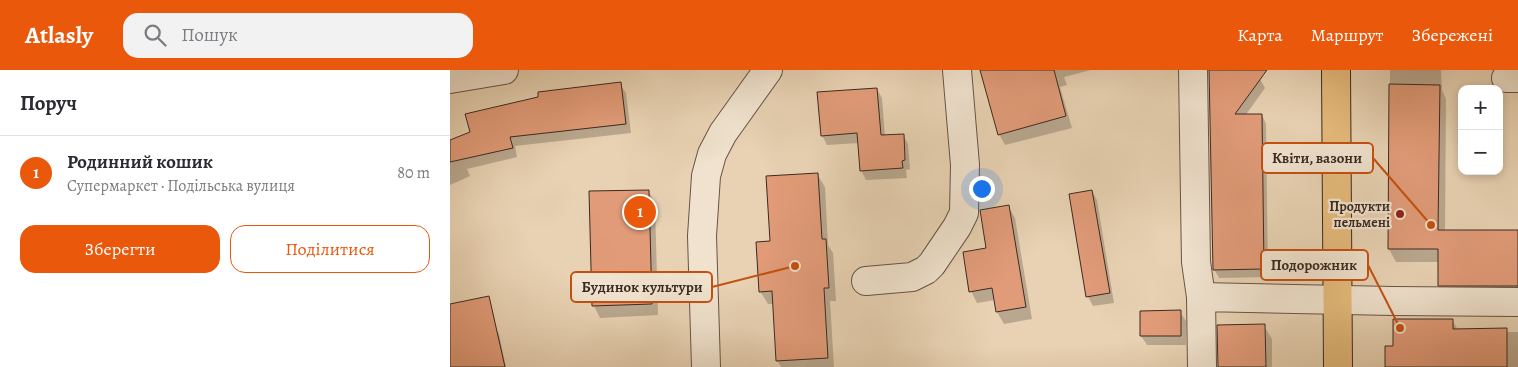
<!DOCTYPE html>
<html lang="uk">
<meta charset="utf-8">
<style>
:root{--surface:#fff;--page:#f2f2f3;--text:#2b2b33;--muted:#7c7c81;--line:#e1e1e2;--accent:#ea580c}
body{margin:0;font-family:Alegreya,serif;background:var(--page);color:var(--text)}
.controls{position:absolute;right:15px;top:15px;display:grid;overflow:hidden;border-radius:10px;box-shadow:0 2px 8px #0003}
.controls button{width:45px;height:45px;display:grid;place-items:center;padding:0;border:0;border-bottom:1px solid var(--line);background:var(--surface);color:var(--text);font:25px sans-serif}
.you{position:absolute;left:531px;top:118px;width:18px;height:18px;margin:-12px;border:4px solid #fff;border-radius:50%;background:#1a73e8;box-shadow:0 0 0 8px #1a73e833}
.badge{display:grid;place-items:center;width:32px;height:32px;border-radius:50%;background:var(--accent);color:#fff;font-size:16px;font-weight:700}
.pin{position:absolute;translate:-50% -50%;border:2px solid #fff;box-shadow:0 1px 5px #0006}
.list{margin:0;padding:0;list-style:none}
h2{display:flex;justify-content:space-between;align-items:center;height:65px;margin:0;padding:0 20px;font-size:21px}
h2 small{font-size:16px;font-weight:400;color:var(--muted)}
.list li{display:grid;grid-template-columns:32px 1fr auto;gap:15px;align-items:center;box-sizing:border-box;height:75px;padding:0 20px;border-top:1px solid var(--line)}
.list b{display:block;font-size:19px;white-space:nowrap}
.list p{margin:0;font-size:16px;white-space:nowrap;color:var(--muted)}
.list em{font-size:16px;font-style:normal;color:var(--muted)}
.actions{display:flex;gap:10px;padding:15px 20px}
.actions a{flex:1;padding:11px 0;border:1px solid var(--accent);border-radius:15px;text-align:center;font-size:18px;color:var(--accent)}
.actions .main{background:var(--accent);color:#fff}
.icon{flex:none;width:28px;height:28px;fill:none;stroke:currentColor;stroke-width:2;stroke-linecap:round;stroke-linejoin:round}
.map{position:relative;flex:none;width:1068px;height:297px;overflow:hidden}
header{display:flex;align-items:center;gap:30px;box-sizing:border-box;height:70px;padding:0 25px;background:var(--accent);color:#fff}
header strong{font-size:24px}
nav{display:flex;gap:28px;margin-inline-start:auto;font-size:18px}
.search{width:350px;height:45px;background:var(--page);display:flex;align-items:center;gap:12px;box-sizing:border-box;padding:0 18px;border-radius:15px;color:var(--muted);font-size:19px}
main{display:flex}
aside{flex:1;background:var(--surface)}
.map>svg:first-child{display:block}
</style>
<header>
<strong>Atlasly</strong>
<div class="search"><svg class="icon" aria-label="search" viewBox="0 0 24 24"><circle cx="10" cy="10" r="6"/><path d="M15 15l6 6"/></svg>Пошук</div>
<nav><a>Карта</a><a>Маршрут</a><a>Збережені</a></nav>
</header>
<main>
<aside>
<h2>Поруч<small></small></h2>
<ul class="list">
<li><span class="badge">1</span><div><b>Родинний кошик</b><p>Супермаркет · Подільська вулиця</p></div><em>80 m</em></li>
</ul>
<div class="actions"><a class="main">Зберегти</a><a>Поділитися</a></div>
</aside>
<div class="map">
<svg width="1068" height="297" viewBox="0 0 1068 297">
<rect width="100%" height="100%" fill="#e8d2b3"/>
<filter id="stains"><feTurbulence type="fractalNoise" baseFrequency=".004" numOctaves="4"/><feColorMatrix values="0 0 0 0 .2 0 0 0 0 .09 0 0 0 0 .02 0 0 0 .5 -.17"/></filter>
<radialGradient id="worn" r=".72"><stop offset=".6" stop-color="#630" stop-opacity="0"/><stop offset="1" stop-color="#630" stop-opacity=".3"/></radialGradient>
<!-- shadow -->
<g fill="#0003">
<polygon points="532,0 641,0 614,7 617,15 610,17 622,58 555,75 549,64"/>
<polygon points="760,0 805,0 815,18 795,46 812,45 816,54 818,207 769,208 764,199"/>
<polygon points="940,0 991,0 992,20 996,29 995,161 1068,162 1068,230 997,228 989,215 989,192 946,192 939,179"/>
<polygon points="170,14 176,23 181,63 65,76 67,87 17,99 20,106 0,115 0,71 21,63 90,28"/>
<polygon points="427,19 432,28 435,66 453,65 458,74 460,99 456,100 457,108 416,110 411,100 409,73 377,75 372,65"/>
<polygon points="367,104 375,117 378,175 383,183 386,231 380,231 384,297 331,297 327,290 324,234 318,234 310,221 321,173"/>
<polygon points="198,121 205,133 208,245 150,248 144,236"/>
<polygon points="642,121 647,130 664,233 643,236 638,227 620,125"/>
<polygon points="558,136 565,148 582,249 554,254 547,242 545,230 527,233 521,221 537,179"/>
<polygon points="730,242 736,251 736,275 697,275 691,266"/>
<polygon points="1002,250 1008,260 1056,259 1057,262 1068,262 1068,297 936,297 936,277 944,277"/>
<polygon points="768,256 814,256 822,269 822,297 769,297"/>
<polygon points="45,257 49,264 56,297 0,297 0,263"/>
</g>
<!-- building -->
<g fill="#e19b78" stroke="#3b2a21">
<polygon points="530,0 604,0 616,46 548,65"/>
<polygon points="759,0 817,0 785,44 812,44 814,199 763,200"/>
<polygon points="171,12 176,54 60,67 63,78 0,92 0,70 20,62 15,44 88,27 88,22"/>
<polygon points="939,14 990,15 988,160 1068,160 1068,216 988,216 988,179 938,179"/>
<polygon points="427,18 431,65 454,64 455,90 452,91 453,98 410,101 407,63 371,66 367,22"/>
<polygon points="368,103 372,169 376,169 379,218 374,218 378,288 326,291 322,221 309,222 306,172 320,171 316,106"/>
<polygon points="199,120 202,234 142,236 139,121"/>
<polygon points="642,120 660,223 636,227 619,124"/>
<polygon points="559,135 576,237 546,242 542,218 519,222 513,182 536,178 530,140"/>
<polygon points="39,226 55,297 0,297 0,234"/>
<polygon points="731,240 731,266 690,266 690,241"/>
<polygon points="943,249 1003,249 1003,259 1057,258 1057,297 935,297 935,276 943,276"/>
<polygon points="815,254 816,297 768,297 767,255"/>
</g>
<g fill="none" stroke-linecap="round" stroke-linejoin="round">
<!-- minor casing -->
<g stroke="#665446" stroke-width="30">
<g id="minor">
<polyline points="743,0 746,192 751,227"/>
<polyline points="1056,8 1068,8"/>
<polyline points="0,9 54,0"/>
<polyline points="416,211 462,207 476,200 482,194 507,157 514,143 515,95 507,0"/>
<polyline points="256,297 252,166 256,106 262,84 273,63 318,0"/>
<polyline points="752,297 751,227 943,231 1068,232"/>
</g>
</g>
<!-- major casing -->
<g stroke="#3b2a21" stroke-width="30">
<polyline id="major" points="886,0 888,297"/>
</g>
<!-- minor -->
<use href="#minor" stroke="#f0e2ce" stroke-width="28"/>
<!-- major -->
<use href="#major" stroke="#e4b97a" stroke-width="28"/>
</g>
<!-- markers -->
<circle fill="#8f2418" stroke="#f0e2ce" stroke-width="2" cx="950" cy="144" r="5"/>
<g text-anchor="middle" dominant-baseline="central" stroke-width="4.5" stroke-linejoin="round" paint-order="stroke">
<!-- poi labels -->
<g font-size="14" font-weight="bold" fill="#3b2a21" stroke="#f0e2ce" text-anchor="end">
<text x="940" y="136">Продукти<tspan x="940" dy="16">пельмені</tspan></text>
</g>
</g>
<!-- callouts -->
<path fill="none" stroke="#c55010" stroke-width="2" d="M981 155L923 88M950 258L918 195M345 196L262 217"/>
<g fill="#c55010" stroke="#f0e2ce" stroke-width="2">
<circle cx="981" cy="155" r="5"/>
<circle cx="950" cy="258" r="5"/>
<circle cx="345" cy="196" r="5"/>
</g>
<g fill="#f0e2ce" stroke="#c55010" stroke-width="2">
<rect x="812" y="73" width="111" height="30" rx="5"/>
<rect x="811" y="180" width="107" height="30" rx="5"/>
<rect x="121" y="202" width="141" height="30" rx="5"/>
</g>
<g font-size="15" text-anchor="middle" font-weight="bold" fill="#3b2a21">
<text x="867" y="93">Квіти, вазони</text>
<text x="864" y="200">Подорожник</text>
<text x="192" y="222">Будинок культури</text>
</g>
<rect width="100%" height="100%" filter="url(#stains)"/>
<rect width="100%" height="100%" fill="url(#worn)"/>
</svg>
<div class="controls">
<button>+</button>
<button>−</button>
</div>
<div class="you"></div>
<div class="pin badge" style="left:190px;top:142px">1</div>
</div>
</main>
